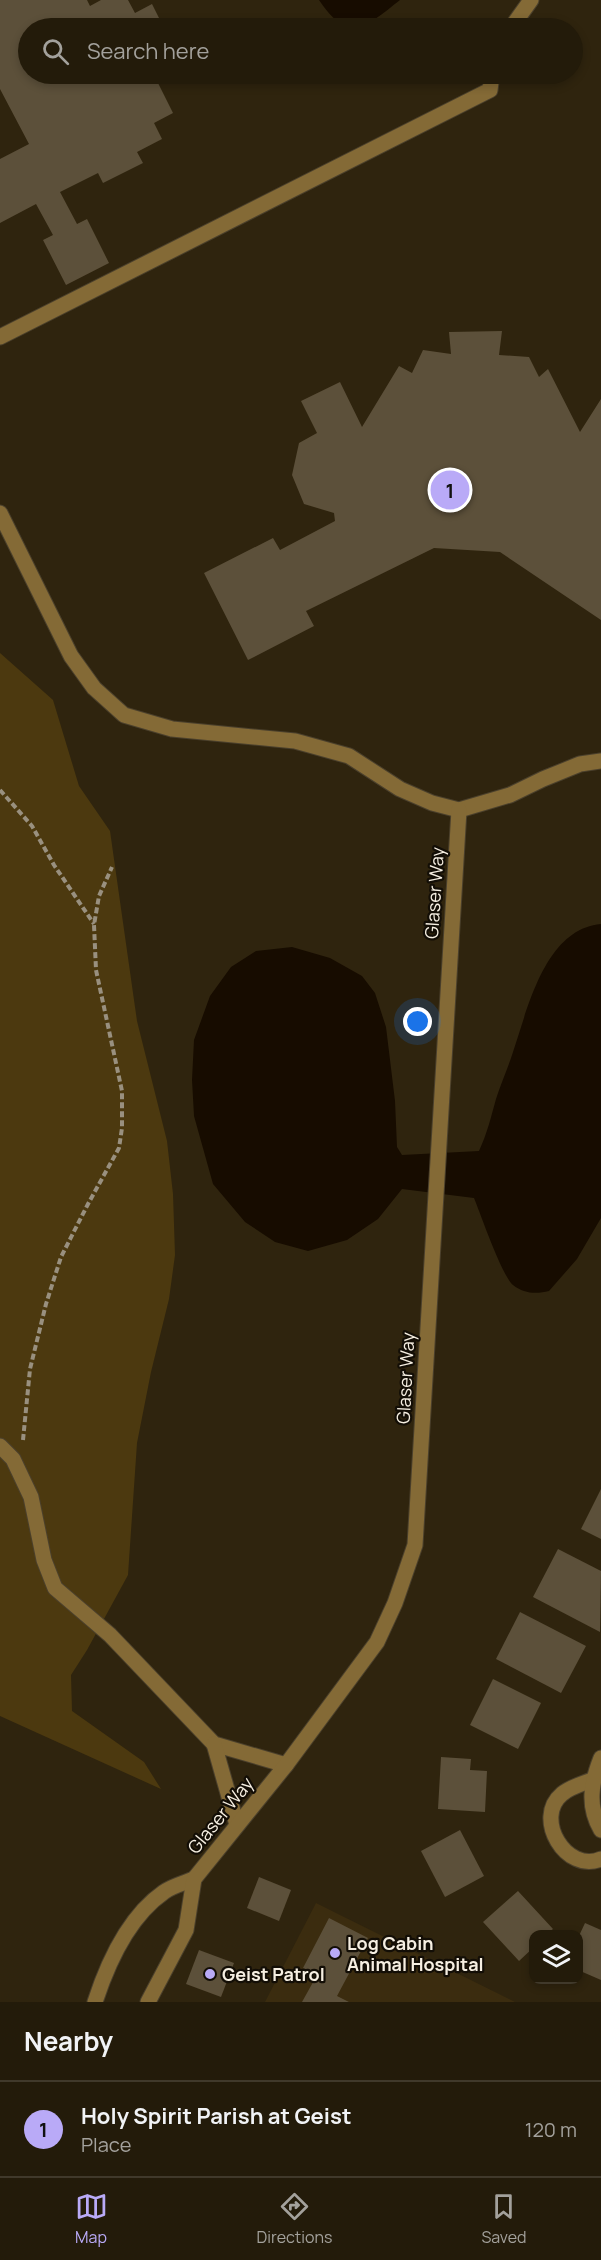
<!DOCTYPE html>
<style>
:root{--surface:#231b0a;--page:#2b2413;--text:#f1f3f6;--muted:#a3a19c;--line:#40392b;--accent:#b9aaf7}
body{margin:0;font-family:Manrope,sans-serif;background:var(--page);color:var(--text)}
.controls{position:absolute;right:18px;bottom:18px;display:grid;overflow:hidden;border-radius:12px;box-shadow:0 3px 9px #0003}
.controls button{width:54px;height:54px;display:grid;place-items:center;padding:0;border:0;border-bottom:2px solid var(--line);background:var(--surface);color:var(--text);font:30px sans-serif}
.you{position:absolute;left:418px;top:1022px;width:21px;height:21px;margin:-15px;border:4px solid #fff;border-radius:50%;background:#1a73e8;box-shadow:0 0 0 9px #1a73e833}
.badge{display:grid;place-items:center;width:39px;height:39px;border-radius:50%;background:var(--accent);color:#111;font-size:20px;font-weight:700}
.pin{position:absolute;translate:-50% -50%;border:3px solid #fff;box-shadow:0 2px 6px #0006}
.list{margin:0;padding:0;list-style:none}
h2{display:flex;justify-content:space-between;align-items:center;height:78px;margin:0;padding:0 24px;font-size:26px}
h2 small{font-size:20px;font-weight:400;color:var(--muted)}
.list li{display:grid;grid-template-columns:39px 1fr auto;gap:18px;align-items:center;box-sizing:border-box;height:96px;padding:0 24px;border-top:2px solid var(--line)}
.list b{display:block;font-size:22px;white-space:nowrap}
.list p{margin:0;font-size:20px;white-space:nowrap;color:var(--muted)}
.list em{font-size:20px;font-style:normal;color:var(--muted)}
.icon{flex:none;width:33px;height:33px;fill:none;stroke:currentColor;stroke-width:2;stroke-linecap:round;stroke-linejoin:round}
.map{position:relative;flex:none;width:601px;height:2002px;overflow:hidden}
.search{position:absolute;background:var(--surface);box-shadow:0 3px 9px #0003;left:18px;right:18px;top:18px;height:66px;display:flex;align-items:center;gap:15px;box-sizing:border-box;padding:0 21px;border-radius:33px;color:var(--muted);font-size:22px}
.sheet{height:174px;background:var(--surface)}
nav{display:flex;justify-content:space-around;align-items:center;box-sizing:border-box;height:84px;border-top:2px solid var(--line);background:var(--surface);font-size:16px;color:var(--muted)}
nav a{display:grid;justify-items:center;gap:3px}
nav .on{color:var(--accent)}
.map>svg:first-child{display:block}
</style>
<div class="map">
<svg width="601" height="2002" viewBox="0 0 601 2002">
<rect width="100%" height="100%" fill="#2f240e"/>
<!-- built -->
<polygon fill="#3b2c0f" points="316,1903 515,2002 265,2002"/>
<!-- green -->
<polygon fill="#4c390f" points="0,653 53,700 79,786 110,831 137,1021 167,1141 173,1194 175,1255 169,1299 151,1372 137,1443 128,1575 87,1650 71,1675 72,1711 144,1762 161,1789 0,1716"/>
<!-- water -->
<g fill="#170c00">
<path d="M 319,0 L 400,0 C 367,26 349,45 319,0 Z"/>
<path d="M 601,924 L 601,1218 L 577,1259 L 549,1291 C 537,1294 524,1294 513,1285 C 502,1276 481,1215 474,1198 L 402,1189 L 378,1219 L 347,1240 L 308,1251 L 275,1242 L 245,1222 L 213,1184 L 194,1116 L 192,1080 L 194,1040 L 210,996 L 231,967 L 256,951 L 292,947 L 330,958 L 362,976 L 375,993 L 386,1027 L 395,1101 L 397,1147 L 402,1155 L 479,1151 C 487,1134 491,1117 496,1099 C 501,1083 508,1068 513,1052 C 528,1008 545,929 601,924 Z"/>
</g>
<!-- building -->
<g fill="#5c503a">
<polygon points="0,0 87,0 90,6 101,0 128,0 135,13 152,4 164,28 28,28 28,74 167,74 156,79 173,113 154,123 162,139 137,152 143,163 103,183 98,173 60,192 77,224 87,219 109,263 66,285 43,240 53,235 36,204 0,223 0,159 29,144 0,89"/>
<polygon points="502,331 499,355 529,357 539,377 548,369 580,432 601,399 601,620 500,552 434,548 306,611 314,626 248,660 204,573 273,538 280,550 335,521 334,513 304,504 292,475 299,443 317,433 301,401 340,382 362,427 399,366 412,373 423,350 451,354 449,332"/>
<polygon points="601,1489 601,1539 581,1529"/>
<polygon points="558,1549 601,1571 600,1632 533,1597"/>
<polygon points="520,1612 586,1646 561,1693 496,1659"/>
<polygon points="493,1679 541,1703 518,1749 470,1725"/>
<polygon points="441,1757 471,1759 470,1770 487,1771 485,1812 438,1809"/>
<polygon points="460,1830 484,1876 445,1897 421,1851"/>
<polygon points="259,1877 291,1890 279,1921 247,1908"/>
<polygon points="518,1891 553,1929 547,1934 534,1934 534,1947 519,1961 483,1922"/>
<polygon points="329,1918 368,1938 337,1996 349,2002 302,2002 317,1975 303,1968"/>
<polygon points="585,1923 601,1930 601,1980 578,1970 578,1938"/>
<polygon points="199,1950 234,1963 221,1997 186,1984"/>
</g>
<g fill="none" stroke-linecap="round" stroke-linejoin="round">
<!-- lane casing -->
<g stroke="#4b402c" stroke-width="17">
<g id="lane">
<polyline points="511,28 531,0"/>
<polyline points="0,337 490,90 492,74"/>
<polyline points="0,513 71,656 94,688 124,715 172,729 295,741 349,756 400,789 432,803 459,810 510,795 543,779 580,764 601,761"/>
<polyline points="0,1446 13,1459 31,1497 44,1560 55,1588 110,1635 214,1744 286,1765"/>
<polyline points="214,1744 237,1825"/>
<path d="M 592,1780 C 582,1784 570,1787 562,1794 C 533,1818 566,1874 601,1859"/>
</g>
</g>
<!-- street casing -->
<g stroke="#4b402c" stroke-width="17">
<g id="street">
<path d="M 601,1758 C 591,1783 587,1806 601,1830"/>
<path d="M 95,2002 C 108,1962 128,1917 164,1892 C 172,1886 184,1883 194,1879"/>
<polyline points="148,2002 186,1930 194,1879 286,1765 377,1642 395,1603 415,1545 459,810"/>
</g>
</g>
<!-- path -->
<g stroke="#99907f" stroke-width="4" stroke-dasharray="6 3" stroke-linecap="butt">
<polyline points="0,790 32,826 54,865 94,924"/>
<polyline points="23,1440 30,1369 46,1304 61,1257 88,1204 119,1148 122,1128 122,1091 96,970 94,925 99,896 112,867"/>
</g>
<!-- lane -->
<use href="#lane" stroke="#846a36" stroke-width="15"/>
<!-- street -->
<use href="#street" stroke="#846a36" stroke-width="15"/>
</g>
<!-- markers -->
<g fill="#b9aaf7" stroke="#130e06" stroke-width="2">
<circle cx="335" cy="1953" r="6"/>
<circle cx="210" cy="1974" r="6"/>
</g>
<g text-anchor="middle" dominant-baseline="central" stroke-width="4.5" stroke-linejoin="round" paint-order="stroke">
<!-- street labels -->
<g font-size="18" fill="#f6efe2" stroke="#130e06">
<text transform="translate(434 893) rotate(-86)">Glaser Way</text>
<text transform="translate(405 1378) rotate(-87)">Glaser Way</text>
<text transform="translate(220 1815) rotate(-51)">Glaser Way</text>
</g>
<!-- poi labels -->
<g font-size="18" font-weight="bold" fill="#f6efe2" stroke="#130e06" text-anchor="start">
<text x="347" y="1943">Log Cabin<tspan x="347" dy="21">Animal Hospital</tspan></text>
<text x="222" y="1974">Geist Patrol</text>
</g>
</g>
</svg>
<div class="controls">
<button><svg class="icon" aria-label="layers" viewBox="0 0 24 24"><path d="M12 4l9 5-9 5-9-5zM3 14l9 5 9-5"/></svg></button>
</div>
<div class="you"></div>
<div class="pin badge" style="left:450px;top:490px">1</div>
<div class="search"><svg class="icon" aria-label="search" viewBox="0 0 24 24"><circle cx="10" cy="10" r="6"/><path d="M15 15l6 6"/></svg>Search here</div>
</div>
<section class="sheet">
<h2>Nearby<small></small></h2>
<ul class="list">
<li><span class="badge">1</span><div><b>Holy Spirit Parish at Geist</b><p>Place</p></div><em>120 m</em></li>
</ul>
</section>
<nav>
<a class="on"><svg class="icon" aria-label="map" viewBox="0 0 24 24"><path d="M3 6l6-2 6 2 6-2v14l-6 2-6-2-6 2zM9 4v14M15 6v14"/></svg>Map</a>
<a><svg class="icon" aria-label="directions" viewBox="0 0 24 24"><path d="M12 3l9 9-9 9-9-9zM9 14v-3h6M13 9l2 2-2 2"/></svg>Directions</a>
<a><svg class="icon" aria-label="saved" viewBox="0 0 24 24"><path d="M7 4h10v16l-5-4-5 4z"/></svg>Saved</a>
</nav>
